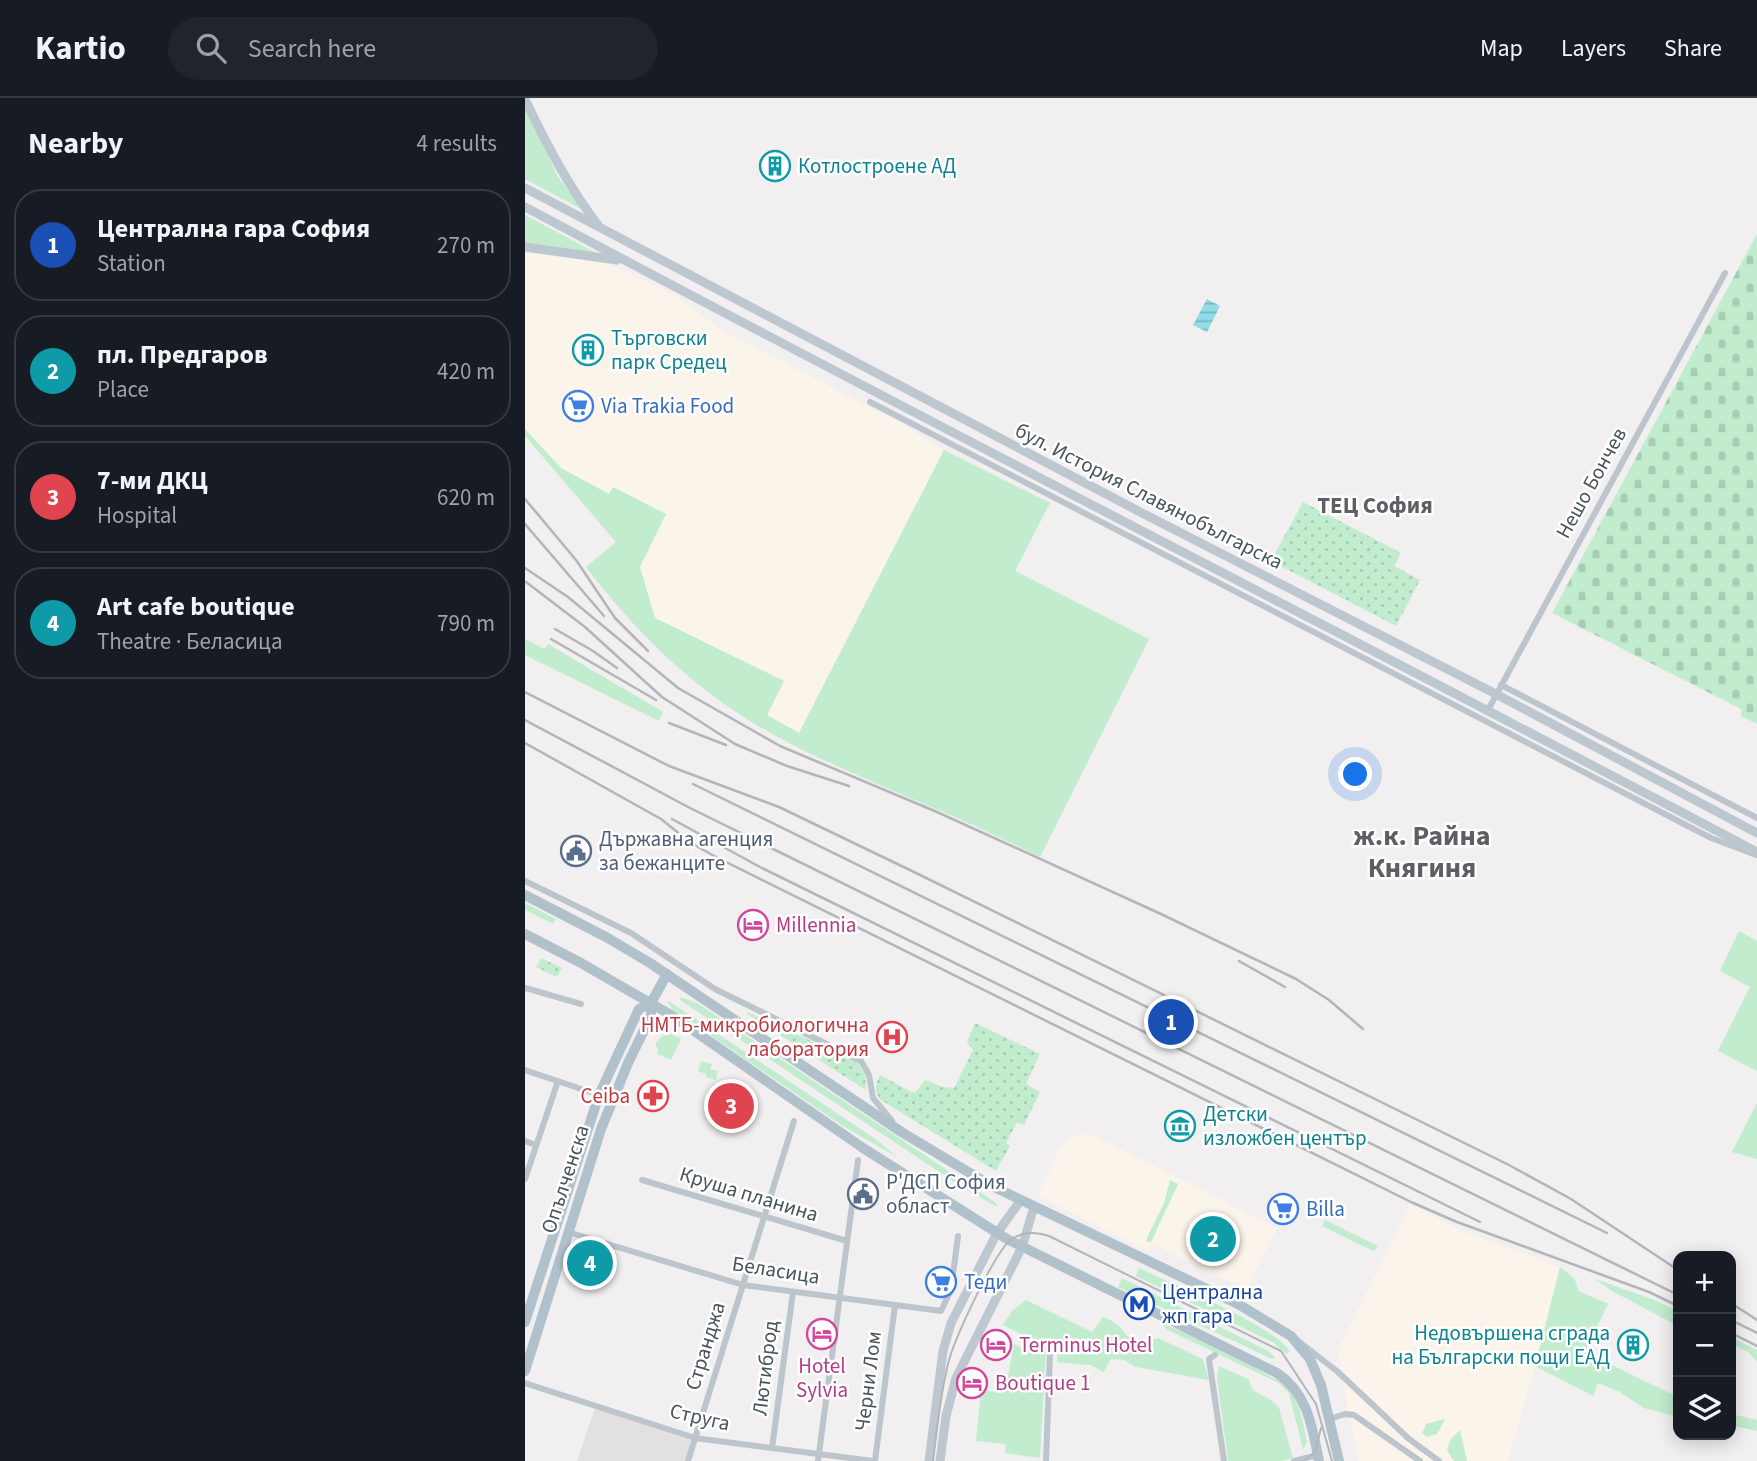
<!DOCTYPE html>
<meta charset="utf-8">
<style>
:root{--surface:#171b24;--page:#20242c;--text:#f1f3f6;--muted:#9ea1a6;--line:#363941;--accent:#2683d4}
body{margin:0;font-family:"Source Sans 3",sans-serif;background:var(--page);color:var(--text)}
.controls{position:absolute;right:21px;bottom:21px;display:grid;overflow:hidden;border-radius:14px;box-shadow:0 4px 18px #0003}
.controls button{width:63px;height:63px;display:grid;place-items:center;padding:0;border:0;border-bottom:2px solid var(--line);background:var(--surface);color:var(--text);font:35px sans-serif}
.you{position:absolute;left:831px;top:677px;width:24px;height:24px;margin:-18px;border:5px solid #fff;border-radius:50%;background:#1a73e8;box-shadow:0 0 0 10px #1a73e833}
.badge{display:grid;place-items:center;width:46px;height:46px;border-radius:50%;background:var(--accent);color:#fff;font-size:23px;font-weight:700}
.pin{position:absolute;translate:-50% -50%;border:4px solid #fff;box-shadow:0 2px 7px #0006}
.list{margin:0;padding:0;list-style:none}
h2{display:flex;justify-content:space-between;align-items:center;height:91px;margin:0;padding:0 28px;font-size:30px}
h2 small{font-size:23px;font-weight:400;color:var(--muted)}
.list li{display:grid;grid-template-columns:46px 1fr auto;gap:21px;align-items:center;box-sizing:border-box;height:112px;margin:0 14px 14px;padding:0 14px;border:2px solid var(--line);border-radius:28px}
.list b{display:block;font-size:26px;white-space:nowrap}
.list p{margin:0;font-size:23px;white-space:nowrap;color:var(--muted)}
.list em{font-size:23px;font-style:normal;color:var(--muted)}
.icon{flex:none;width:38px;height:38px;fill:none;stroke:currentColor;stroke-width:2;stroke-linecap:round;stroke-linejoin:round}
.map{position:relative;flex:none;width:1232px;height:1363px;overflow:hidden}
header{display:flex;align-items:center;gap:42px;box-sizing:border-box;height:98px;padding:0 35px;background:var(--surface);border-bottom:2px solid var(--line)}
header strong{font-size:33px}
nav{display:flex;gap:38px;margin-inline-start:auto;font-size:24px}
.search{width:490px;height:63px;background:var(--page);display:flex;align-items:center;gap:18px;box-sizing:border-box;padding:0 24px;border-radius:38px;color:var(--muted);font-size:26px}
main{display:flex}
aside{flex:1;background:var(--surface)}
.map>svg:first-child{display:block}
</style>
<header>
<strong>Kartio</strong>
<div class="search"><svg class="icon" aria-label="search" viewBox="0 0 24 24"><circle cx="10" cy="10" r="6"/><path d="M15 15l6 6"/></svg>Search here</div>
<nav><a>Map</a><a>Layers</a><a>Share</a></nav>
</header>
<main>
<aside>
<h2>Nearby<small>4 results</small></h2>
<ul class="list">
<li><span class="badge" style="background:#1a4fb4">1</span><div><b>Централна гара София</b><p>Station</p></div><em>270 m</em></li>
<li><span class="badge" style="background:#0f9aa8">2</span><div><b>пл. Предгаров</b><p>Place</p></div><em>420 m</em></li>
<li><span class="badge" style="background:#e0444e">3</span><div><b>7-ми ДКЦ</b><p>Hospital</p></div><em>620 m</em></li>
<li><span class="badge" style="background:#0f9aa8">4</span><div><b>Art cafe boutique</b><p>Theatre · Беласица</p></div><em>790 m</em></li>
</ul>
</aside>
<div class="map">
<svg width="1232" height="1363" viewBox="0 0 1232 1363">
<defs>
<pattern id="cemetery-stones" width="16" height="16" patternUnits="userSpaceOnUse" patternTransform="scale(1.75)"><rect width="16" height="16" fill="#c1eccd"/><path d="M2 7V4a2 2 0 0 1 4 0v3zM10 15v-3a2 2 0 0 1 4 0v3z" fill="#a7ccb2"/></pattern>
<pattern id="park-dots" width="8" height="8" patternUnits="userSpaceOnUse" patternTransform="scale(1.75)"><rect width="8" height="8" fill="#c1eccd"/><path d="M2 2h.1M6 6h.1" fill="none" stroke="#a7ccb2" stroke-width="1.8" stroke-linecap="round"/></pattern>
<pattern id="water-rules" width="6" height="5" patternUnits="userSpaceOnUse" patternTransform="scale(1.75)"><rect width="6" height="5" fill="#91dce6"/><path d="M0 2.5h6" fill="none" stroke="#78b5bd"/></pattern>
</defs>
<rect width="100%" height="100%" fill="#f1efef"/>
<!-- commercial -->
<g fill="#fbf4ea">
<polygon points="0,155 83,165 151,198 198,233 377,326 419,352 274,635 242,617 259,583 130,520 88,390 85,397 36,370 0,331"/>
<polygon points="556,1037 568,1037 752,1130 722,1191 627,1146 623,1153 515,1099 514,1095 536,1049 543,1041"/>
<polygon points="885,1106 942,1135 1035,1169 1010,1268 983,1363 834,1363 823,1316 813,1252"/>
</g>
<!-- education -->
<polygon fill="#e2e0e1" points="70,1310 168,1343 161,1363 52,1363"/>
<!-- grass -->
<g fill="#c1eccd">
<polygon points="0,9 33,79 58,112 0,81"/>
<polygon points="0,117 71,155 0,145"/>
<path d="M 0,331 L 36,370 L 84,396 L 88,389 L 141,416 L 115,469 L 130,520 L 259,583 L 242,617 L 274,635 L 419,352 L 525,405 L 490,473 L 624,541 L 515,759 C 477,741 439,722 399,706 C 326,674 247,644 183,594 C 135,557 98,517 61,469 L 91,444 L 0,338 Z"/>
<polygon points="0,541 20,551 23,546 138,614 134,623 0,557"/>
<polygon points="0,805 31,821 28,826 0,812"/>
<polygon points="1214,833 1232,843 1232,973 1193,953 1225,889 1195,873"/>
<polygon points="155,899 172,905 205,927 443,1086 471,1105 472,1109 434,1087 155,902"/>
<polygon points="142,902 352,1042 372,1059 318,1028 147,911"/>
<polygon points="146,936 156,941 146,962 132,956 133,952 130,946 136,939"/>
<polygon points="176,963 187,966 185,971 193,973 191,982 181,979 181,976 173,973"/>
<polygon points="1232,1005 1232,1061 1207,1054"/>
<polygon points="645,1082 653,1086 626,1144 622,1144 622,1140 639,1105"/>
<polygon points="800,1122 853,1148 849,1153 846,1152 797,1128"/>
<polygon points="1035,1169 1049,1180 1054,1193 1083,1206 1060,1254 1153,1299 1153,1319 1119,1310 1093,1293 1073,1285 1068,1298 1010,1268"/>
<path d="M 614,1170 C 642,1183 755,1231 765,1254 L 761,1256 L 749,1245 L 611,1178 Z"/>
<path d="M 597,1180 L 743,1253 L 750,1259 L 747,1261 C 696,1236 644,1214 593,1189 Z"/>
<polygon points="1070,1181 1127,1201 1153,1213 1153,1228 1087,1193"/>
<path d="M 501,1202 L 567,1234 L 578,1219 C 598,1226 596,1235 612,1246 L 633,1240 L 678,1261 L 684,1282 L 611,1269 L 599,1262 L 586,1261 L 579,1274 L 565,1267 L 532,1264 L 532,1253 L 521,1250 L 515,1360 L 480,1355 L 480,1346 L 451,1343 L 456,1293 L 480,1294 L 489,1246 L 500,1251 L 506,1241 L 478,1227 L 487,1213 Z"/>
<path d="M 634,1224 L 687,1246 L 759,1286 C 774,1301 778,1323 782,1344 L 778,1351 L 764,1295 L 754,1285 L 643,1232 Z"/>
<polygon points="1206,1239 1232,1252 1232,1264 1223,1254 1206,1246"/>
<polygon points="694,1268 723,1281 728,1292 749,1304 754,1310 768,1360 756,1363 703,1363 692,1280"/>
<polygon points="1206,1316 1232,1322 1232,1333 1206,1327"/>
<polygon points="920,1321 912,1336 902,1339 897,1335 901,1326"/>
<polygon points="935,1332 942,1363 929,1363 922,1352 925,1342"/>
</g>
<!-- cemetery -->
<polygon fill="url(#cemetery-stones)" points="1232,136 1232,626 1216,618 1216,611 1027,515"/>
<!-- park -->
<g fill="url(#park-dots)">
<polygon points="778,404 876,455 869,468 895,482 871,528 746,463"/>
<polygon points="16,860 37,870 32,879 11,869"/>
<polygon points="223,914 332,964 340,977 341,992 222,916"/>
<path d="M 450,925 L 515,956 L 501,986 L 515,994 L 499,1027 L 492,1024 L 481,1045 L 485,1048 L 471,1073 L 356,1002 C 349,995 350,986 355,977 L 386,994 L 391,994 L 400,982 L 418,989 L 429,990 L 448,952 L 442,944 Z"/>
</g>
<!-- water -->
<polygon fill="url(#water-rules)" points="682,201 695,208 682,234 668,227"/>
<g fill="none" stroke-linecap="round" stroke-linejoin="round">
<!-- minor -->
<g stroke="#bcc5cb" stroke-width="6">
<polyline points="345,304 1186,740 1231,757"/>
<polyline points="976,587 1232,720"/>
<polyline points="963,612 1200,175"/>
<polyline points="0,783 106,835 190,891 336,963 344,977 348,1000 367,1023"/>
<polyline points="0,890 56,906"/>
<polyline points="0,972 74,997"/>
<polyline points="0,1043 11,1047"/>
<polyline points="0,1081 33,983"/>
<polyline points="117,1082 322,1143"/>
<polyline points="43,1134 218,1187 416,1213 426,1192 433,1138"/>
<polyline points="772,1242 813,1274 884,1341 914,1363"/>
<polyline points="690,1257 684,1261 699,1363"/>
<polyline points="0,1285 170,1340 348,1363"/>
<polyline points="805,1321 820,1316 829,1317 895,1363"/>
<polyline points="247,1350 268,1194"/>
<polyline points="163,1363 269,1023"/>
<polyline points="293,1363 333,1062"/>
<polyline points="350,1363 370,1207"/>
<polyline points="521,1363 525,1255"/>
<polyline points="769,1363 793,1357"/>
</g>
<!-- secondary -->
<g stroke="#bcc7cf" stroke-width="9">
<path d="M 0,1 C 21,46 43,88 73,127"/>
<polyline points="0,90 617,415 971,596 1232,735"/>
<path d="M 0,109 C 409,328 822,537 1232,754"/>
<polyline points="0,149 92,162"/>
<polyline points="404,1363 418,1253 426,1225 472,1135 496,1102"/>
<polyline points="415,1363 421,1318 431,1280 497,1149 509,1109"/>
</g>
<!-- primary -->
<g stroke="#b1c1cc" stroke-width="10">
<polyline points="0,797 81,839 125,865 378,1035 465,1087 713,1206 766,1238 785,1261 796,1287 814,1363"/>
<path d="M 0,836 L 56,865 L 146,917 L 338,1050 L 482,1141 L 752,1275 C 783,1296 787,1328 794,1363"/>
<polyline points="0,1224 74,997 114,911 126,905"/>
<polyline points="0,1273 76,1031 103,965 126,918 126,905 142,876"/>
</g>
<!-- tram -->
<g stroke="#b2b5b9" stroke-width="2">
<path d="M 408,1363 C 412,1331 415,1298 423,1266 C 428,1244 470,1152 487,1141 C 499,1133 511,1134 524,1138 L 756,1253 L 791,1306 L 807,1363"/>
<polyline points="779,1363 790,1354 796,1330"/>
</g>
<!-- rail -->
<g stroke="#b2b5b9" stroke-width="2.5">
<polyline points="0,401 51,462 90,520 123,553"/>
<polyline points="0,426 79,518"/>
<polyline points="0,470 43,499 153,590 255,648 412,714 636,816 771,881 804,902 838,931"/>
<polyline points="1,484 60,529 137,599 210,646 262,668 324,688"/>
<polyline points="30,531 68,553 92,570"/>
<polyline points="26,541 131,602"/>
<polyline points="0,594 144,668 254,709 389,774 984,1067 1046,1101 1153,1172"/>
<polyline points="0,622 165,710 1153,1197"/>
<polyline points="144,625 201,647"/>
<polyline points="0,645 136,721 166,745 191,759 886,1104 932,1124 1124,1194 1153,1208"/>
<polyline points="168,686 1082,1135"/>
<polyline points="147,721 235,769 955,1124"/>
<polyline points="714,863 760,889"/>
<polyline points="1206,1205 1232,1222"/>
<polyline points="1206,1222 1232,1235"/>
<polyline points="1206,1235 1232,1248"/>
</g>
</g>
<!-- icons -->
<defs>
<g id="building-ring" transform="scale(1.575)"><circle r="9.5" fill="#fff" stroke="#0f9aa8" stroke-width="1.5"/><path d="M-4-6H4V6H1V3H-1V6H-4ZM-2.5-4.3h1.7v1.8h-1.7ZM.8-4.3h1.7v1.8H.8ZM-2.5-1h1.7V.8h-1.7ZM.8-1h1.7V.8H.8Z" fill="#0f9aa8"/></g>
<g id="supermarket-ring" transform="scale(1.575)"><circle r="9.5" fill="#fff" stroke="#3f7fe0" stroke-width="1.5"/><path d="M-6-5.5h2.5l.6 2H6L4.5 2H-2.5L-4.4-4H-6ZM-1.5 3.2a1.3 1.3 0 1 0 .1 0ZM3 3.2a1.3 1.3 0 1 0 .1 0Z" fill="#3f7fe0"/></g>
<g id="civic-ring" transform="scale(1.575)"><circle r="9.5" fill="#fff" stroke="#5c6f8a" stroke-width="1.5"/><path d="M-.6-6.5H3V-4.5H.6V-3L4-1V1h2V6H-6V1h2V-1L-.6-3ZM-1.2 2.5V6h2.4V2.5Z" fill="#5c6f8a"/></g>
<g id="hotel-ring" transform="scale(1.575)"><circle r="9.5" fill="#fff" stroke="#d1479c" stroke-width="1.5"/><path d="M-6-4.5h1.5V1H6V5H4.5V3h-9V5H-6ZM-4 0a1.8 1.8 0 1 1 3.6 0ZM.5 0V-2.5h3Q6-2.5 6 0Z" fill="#d1479c"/></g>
<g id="hospital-ring" transform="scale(1.575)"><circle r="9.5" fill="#fff" stroke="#e0444e" stroke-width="1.5"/><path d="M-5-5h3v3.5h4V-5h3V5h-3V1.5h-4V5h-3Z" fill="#e0444e"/></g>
<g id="pharmacy-ring" transform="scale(1.575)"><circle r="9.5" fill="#fff" stroke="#e0444e" stroke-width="1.5"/><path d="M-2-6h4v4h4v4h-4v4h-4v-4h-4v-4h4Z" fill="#e0444e"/></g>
<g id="museum-ring" transform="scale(1.575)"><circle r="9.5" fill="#fff" stroke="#0f9aa8" stroke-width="1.5"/><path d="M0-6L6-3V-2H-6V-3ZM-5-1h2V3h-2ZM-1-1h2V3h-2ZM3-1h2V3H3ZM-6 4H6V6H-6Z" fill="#0f9aa8"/></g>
<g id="metro-ring" transform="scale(1.575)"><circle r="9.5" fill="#fff" stroke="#1a4fb4" stroke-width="1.5"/><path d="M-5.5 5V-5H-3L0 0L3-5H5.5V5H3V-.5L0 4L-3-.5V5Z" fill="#1a4fb4"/></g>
</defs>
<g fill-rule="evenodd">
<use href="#building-ring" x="250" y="68"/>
<use href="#building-ring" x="63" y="252"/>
<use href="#supermarket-ring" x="53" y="308"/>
<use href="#civic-ring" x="51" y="753"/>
<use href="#hotel-ring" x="228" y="827"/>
<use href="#hospital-ring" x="367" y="939"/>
<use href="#pharmacy-ring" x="128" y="998"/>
<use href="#museum-ring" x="655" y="1028"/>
<use href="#civic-ring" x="338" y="1096"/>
<use href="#supermarket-ring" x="758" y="1111"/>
<use href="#supermarket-ring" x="416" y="1184"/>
<use href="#metro-ring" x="614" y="1206"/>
<use href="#hotel-ring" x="297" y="1236"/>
<use href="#hotel-ring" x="471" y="1247"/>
<use href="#building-ring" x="1108" y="1247"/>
<use href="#hotel-ring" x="447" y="1285"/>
</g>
<g text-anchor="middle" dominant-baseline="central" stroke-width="5" stroke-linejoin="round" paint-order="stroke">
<!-- culture labels -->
<g font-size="21" fill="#0d838f" stroke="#fff" text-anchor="start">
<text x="273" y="68">Котлостроене АД</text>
<text x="86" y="240">Търговски<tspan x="86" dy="24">парк Средец</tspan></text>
<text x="678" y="1016">Детски<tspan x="678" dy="24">изложбен център</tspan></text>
<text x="1085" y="1235" text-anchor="end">Недовършена сграда<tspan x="1085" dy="24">на Български пощи ЕАД</tspan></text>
</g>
<!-- shop labels -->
<g font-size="21" fill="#366cbe" stroke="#fff" text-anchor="start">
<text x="76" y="308">Via Trakia Food</text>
<text x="781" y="1111">Billa</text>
<text x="439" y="1184">Теди</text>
</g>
<!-- street labels -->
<g font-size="21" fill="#48545b" stroke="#fff">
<text transform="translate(1066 385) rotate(-61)">Нешо Бончев</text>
<text transform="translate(624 398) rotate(27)">бул. История Славянобългарска</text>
<text transform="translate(40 1081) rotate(-72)">Опълченска</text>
<text transform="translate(224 1096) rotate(17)">Круша планина</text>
<text transform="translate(251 1172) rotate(9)">Беласица</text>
<text transform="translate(180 1248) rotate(-73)">Странджа</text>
<text transform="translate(240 1270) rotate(-83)">Лютиброд</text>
<text transform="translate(343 1283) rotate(-83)">Черни Лом</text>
<text transform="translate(175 1319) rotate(13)">Струга</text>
</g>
<!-- service labels -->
<g font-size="21" fill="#4e5e75" stroke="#fff" text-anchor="start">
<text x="74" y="741">Държавна агенция<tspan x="74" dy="24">за бежанците</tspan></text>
<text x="361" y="1084">Р'ДСП София<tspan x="361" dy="24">област</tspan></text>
</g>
<!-- hotel labels -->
<g font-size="21" fill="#b23c85" stroke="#fff" text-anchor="start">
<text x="251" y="827">Millennia</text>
<text x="494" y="1247">Terminus Hotel</text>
<text x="297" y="1268" text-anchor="middle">Hotel<tspan x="297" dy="24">Sylvia</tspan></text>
<text x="470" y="1285">Boutique 1</text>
</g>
<!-- health labels -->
<g font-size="21" fill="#be3a42" stroke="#fff" text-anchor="end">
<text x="344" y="927">НМТБ-микробиологична<tspan x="344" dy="24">лаборатория</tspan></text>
<text x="105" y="998">Ceiba</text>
</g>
<!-- transit labels -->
<g font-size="21" fill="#164399" stroke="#fff" text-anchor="start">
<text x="637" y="1194">Централна<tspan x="637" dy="24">жп гара</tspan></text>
</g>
<!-- neighbourhood labels -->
<g font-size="23" font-weight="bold" fill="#5c6063" stroke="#fff">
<text x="850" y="407">ТЕЦ София</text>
</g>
<!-- district labels -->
<g font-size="28" font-weight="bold" fill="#5c6063" stroke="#fff">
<text x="897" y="738">ж.к. Райна<tspan x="897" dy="32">Княгиня</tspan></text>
</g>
</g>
</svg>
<div class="controls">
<button>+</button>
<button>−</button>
<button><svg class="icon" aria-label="layers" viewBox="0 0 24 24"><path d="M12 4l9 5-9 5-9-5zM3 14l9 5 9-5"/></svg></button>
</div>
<div class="you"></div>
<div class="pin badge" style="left:646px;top:924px;background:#1a4fb4">1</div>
<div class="pin badge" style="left:688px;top:1141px;background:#0f9aa8">2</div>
<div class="pin badge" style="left:206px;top:1008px;background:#e0444e">3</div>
<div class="pin badge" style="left:65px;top:1165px;background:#0f9aa8">4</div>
</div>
</main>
